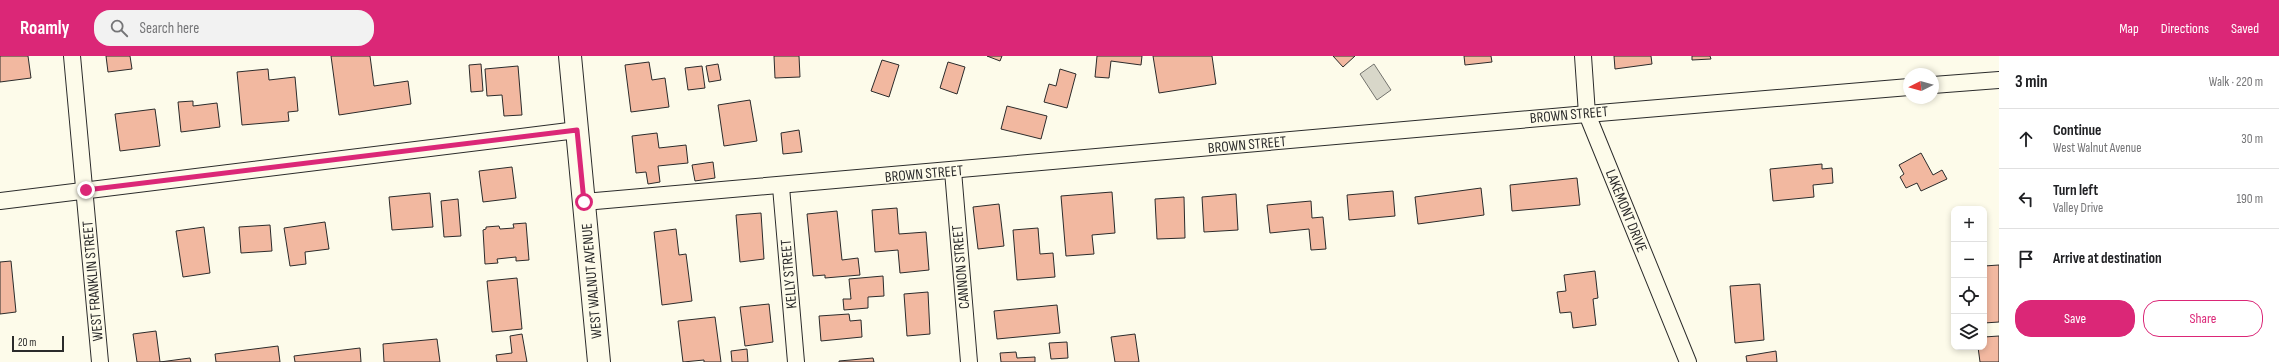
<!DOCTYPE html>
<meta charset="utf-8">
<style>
:root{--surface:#fff;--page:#f2f2f2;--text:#202124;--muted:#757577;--line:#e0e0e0;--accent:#db2777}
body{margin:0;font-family:"Sofia Sans Condensed",sans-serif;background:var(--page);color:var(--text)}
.controls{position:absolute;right:12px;bottom:12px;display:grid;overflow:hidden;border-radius:8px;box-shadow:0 2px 6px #0003}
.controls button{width:36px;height:36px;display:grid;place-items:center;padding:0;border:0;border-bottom:1px solid var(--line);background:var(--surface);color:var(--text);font:20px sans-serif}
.compass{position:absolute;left:1903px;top:12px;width:36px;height:36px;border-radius:50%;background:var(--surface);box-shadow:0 2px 6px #0003;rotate:264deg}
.scale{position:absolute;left:12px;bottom:10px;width:52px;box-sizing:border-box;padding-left:4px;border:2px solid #2b2b2b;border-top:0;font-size:11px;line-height:14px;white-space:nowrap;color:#2b2b2b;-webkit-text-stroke:3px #fdfbea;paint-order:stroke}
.stop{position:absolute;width:12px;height:12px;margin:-9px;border:3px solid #db2777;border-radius:50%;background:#fff}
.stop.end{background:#db2777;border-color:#fff;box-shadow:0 1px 4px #0008}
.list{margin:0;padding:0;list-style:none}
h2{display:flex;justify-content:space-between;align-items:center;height:52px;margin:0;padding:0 16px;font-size:17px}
h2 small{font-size:13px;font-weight:400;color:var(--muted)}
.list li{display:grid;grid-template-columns:26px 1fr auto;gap:12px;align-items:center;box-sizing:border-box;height:60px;padding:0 16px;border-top:1px solid var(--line)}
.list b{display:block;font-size:15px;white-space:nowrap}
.list p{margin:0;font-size:13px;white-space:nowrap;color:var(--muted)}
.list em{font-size:13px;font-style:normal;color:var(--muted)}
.actions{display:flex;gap:8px;padding:12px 16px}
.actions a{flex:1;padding:9px 0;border:1px solid var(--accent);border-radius:16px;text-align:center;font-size:14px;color:var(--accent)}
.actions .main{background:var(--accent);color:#fff}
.icon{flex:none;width:22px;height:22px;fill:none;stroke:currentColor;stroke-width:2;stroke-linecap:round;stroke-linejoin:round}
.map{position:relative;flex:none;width:1999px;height:306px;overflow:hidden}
header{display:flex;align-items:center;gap:24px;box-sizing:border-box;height:56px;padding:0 20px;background:var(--accent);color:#fff}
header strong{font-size:19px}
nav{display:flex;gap:22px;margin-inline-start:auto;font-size:14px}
.search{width:280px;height:36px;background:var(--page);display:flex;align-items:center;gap:10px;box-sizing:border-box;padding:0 14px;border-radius:16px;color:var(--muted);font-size:15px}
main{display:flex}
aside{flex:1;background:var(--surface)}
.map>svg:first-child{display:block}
</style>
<header>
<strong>Roamly</strong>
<div class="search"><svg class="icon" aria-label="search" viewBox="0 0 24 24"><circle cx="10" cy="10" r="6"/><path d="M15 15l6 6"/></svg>Search here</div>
<nav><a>Map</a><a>Directions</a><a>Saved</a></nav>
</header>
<main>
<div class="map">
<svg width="1999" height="306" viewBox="0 0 1999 306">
<rect width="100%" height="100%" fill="#fdfbea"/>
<!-- water -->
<polygon fill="#d8d7c9" stroke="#74746e" points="1374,8 1391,34 1377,44 1360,18"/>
<!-- building -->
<g fill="#f2b8a0" stroke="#2b2b2b">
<polygon points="0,0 28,0 31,22 0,26"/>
<polygon points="106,0 130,0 132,13 108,16"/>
<polygon points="331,0 370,0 374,30 408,25 411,48 339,59"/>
<polygon points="774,0 799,0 800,21 775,22"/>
<polygon points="987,0 1002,0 1000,5"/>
<polygon points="1097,0 1142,0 1141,9 1111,5 1109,22 1095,21"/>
<polygon points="1153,0 1212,0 1216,28 1159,37"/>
<polygon points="1333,0 1355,0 1343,11"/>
<polygon points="1464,0 1491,0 1492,6 1465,9"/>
<polygon points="1614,0 1651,0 1652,8 1615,13"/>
<polygon points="1692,0 1710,0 1711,3 1692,4"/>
<polygon points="882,4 899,9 889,41 871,35"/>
<polygon points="649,6 652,24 665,22 669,51 631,56 625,9"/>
<polygon points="948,6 965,11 957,38 940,32"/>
<polygon points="481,8 483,35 471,36 469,9"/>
<polygon points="718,8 721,24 709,26 706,10"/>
<polygon points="518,10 522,59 504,60 502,39 487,40 485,13"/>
<polygon points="702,10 705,32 688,34 685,12"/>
<polygon points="268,13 269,24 295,21 298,55 288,56 289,65 242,69 237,16"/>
<polygon points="1060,13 1076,18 1067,52 1044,46 1049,28 1056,30"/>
<polygon points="750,44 757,85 724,90 718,49"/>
<polygon points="193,45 193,50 217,47 220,71 181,76 178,46"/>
<polygon points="1007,50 1047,60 1041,83 1001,73"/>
<polygon points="155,53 160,90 120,95 115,58"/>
<polygon points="799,74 802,96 783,98 781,77"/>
<polygon points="657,77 659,92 686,89 688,107 658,110 660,126 648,128 646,116 636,117 632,80"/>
<polygon points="1921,97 1933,119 1942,114 1947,123 1921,135 1917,127 1906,132 1900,121 1904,118 1899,109"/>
<polygon points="713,106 715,122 695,125 692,109"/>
<polygon points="1822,108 1822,113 1832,112 1833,127 1813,129 1814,141 1773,145 1770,113"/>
<polygon points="512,111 516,142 483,146 479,115"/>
<polygon points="1577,122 1580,149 1512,155 1510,129"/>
<polygon points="1481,132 1484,159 1418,168 1415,141"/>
<polygon points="1393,135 1395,160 1349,164 1347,139"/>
<polygon points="1112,136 1115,177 1092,179 1094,198 1066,200 1061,140"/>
<polygon points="430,137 433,171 392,174 389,141"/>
<polygon points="1236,138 1238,174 1204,176 1202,141"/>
<polygon points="1184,141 1185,182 1157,183 1155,143"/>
<polygon points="458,143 461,180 444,181 441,145"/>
<polygon points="1311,145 1312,162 1323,161 1326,193 1311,194 1309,173 1270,177 1267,149"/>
<polygon points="999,148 1004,190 978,193 973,151"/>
<polygon points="897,152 899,178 926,176 929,214 900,217 898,194 875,196 872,154"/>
<polygon points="837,155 842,204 858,202 860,219 825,222 825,219 813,220 807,158"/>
<polygon points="761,157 764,203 740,206 736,159"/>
<polygon points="325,166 329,193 305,196 306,208 290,210 284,172"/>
<polygon points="526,167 529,204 516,205 516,201 497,203 498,207 485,208 483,174 486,173 486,171 499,170 500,173 514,172 513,168"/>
<polygon points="270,169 272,195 241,197 239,171"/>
<polygon points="204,171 210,217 183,221 176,175"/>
<polygon points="1038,172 1040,198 1053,197 1055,221 1017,224 1013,174"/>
<polygon points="676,173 679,199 686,198 692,245 662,249 654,176"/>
<polygon points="11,205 16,256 0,258 0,206"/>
<polygon points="1999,209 1999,266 1984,267 1984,210"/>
<polygon points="1595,215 1598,242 1593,243 1596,269 1573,272 1571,256 1560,257 1557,236 1566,235 1564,219"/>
<polygon points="883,220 884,240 868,241 868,252 844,254 843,243 851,243 849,223"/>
<polygon points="517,222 522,273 492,276 487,225"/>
<polygon points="1760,228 1764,284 1735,287 1730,230"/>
<polygon points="928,236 930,278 907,280 904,238"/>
<polygon points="769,248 773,286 745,290 740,251"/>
<polygon points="1057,249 1060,277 997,283 994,255"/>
<polygon points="849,258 850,265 861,264 862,281 821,285 819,260"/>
<polygon points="715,261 721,306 704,306 704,304 683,306 678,265"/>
<polygon points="156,275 160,306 190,302 191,306 137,306 133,278"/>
<polygon points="522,278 527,306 497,306 496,299 512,297 510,280"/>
<polygon points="1135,278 1139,306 1115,306 1111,281"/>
<polygon points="1999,280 1999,306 1980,306 1978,291 1984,291 1984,281"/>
<polygon points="437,283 440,306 384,306 383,288"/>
<polygon points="1067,286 1068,302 1051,303 1049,287"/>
<polygon points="278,290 280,306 216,306 215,298"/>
<polygon points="360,292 361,306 295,306 294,300"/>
<polygon points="747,293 748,306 732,306 731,295"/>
<polygon points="1776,295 1777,306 1747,306 1746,300"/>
<polygon points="1016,296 1017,302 1035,301 1035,306 1001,306 1000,297"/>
<polygon points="873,302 874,306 839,306 839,305"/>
</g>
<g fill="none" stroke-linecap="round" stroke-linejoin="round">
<!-- minor casing -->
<g stroke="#2b2b2b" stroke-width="18">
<g id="minor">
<polyline points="72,0 100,306"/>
<polyline points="1583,0 1587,58 1688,306"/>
<polyline points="1933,29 1999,24"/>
<polyline points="953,115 969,306"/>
<polyline points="781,131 796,306"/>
<polyline points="0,145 577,74"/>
<polyline points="584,146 1587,58 1909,31"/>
</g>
</g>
<!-- primary casing -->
<g stroke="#2b2b2b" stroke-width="24">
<polyline id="primary" points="570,0 599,306"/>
</g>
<!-- minor -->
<use href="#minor" stroke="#fdfbea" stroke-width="16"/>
<!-- primary -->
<use href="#primary" stroke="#fdfbea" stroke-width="22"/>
</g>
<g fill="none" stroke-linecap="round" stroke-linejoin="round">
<!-- route -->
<polyline stroke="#db2777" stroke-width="5" points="86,134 577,74 584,146"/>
</g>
<g text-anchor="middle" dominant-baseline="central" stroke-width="3" stroke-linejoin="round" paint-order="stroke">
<!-- street labels -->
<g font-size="15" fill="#2b2b2b" stroke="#fdfbea">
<text transform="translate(1569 59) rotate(-5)">BROWN STREET</text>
<text transform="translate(1247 89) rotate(-5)">BROWN STREET</text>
<text transform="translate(924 118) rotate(-5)">BROWN STREET</text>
<text transform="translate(1626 155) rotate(68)">LAKEMONT DRIVE</text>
<text transform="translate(961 211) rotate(-95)">CANNON STREET</text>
<text transform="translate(789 218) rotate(-95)">KELLY STREET</text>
<text transform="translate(93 225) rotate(-95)">WEST FRANKLIN STREET</text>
<text transform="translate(592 225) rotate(-95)">WEST WALNUT AVENUE</text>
</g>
</g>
</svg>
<div class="controls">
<button>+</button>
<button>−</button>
<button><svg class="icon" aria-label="locate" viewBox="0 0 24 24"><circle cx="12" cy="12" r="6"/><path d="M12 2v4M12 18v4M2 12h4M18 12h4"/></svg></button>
<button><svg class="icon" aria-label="layers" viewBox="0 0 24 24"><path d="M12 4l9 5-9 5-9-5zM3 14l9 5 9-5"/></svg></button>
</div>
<svg class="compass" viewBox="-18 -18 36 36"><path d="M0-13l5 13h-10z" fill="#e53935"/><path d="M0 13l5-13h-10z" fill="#757577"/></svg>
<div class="scale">20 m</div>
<div class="stop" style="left:584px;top:146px"></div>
<div class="stop end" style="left:86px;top:134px"></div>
</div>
<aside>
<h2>3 min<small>Walk · 220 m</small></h2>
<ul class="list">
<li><svg class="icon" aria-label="ahead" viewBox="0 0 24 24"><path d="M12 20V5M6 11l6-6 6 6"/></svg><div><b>Continue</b><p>West Walnut Avenue</p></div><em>30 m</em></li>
<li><svg class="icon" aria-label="left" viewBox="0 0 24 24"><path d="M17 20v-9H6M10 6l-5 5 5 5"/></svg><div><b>Turn left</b><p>Valley Drive</p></div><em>190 m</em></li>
<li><svg class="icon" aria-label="arrive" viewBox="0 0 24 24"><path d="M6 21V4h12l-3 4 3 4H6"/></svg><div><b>Arrive at destination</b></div></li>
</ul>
<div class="actions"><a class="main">Save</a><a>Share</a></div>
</aside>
</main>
